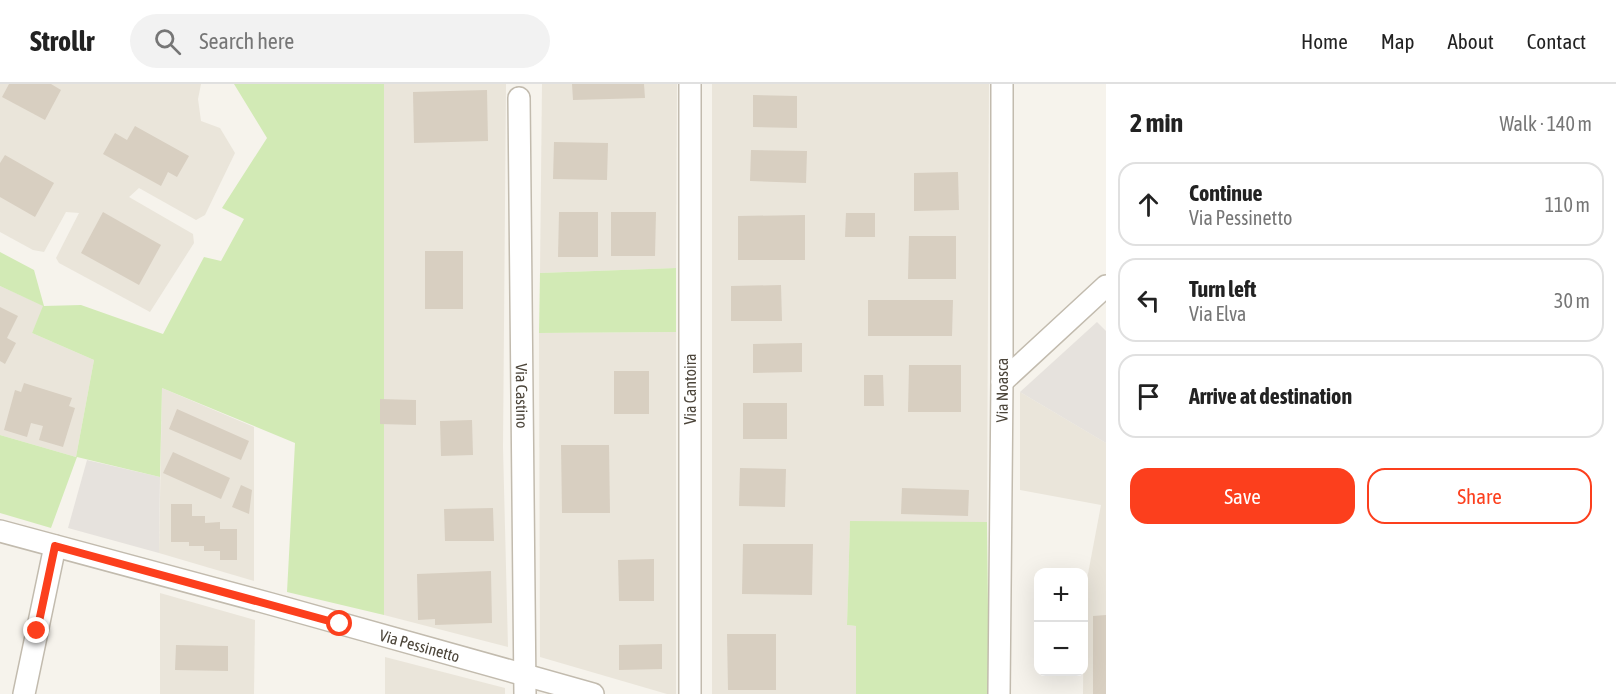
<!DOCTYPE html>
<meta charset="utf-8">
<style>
:root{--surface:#fff;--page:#f2f2f2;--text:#222;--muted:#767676;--line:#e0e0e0;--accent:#fc3f1d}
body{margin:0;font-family:"Asap Condensed",sans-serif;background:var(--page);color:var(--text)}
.controls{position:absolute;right:18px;bottom:18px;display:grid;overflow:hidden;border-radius:12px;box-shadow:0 6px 24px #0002}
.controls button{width:54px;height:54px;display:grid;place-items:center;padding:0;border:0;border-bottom:2px solid var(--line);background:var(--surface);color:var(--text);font:30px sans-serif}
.stop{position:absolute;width:18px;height:18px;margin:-14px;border:4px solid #fc3f1d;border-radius:50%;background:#fff}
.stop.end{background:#fc3f1d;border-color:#fff;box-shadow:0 2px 6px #0008}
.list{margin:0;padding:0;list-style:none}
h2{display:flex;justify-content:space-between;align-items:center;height:78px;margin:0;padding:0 24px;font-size:26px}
h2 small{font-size:20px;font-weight:400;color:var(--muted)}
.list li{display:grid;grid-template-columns:39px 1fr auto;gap:18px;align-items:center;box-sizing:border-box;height:84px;margin:0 12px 12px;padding:0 12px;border:2px solid var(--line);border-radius:18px}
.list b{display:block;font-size:22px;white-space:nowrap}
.list p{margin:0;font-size:20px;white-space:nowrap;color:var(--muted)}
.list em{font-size:20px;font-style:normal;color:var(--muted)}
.actions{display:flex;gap:12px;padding:18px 24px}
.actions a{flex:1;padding:14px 0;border:2px solid var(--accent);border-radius:18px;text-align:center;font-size:21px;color:var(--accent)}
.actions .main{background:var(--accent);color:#fff}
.icon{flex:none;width:33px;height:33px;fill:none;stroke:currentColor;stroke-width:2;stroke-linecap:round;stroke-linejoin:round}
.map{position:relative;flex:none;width:1106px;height:610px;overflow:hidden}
header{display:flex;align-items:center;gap:36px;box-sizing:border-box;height:84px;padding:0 30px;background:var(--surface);border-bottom:2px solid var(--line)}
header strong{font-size:28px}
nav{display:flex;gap:33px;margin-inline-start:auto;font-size:21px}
.search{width:420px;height:54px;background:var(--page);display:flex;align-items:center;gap:15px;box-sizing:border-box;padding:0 21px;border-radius:33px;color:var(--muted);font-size:22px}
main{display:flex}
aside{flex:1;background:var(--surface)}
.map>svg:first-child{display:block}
</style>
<header>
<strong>Strollr</strong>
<div class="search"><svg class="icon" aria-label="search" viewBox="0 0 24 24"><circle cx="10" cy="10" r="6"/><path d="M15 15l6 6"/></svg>Search here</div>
<nav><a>Home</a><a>Map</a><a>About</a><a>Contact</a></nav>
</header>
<main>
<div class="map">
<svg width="1106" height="610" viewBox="0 0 1106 610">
<rect width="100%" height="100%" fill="#f6f3ec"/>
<!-- residential -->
<g fill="#eae5da">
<polygon points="0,0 201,0 198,15 201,37 220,44 235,69 205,131 196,136 139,104 129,113 193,150 194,159 150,228 59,179 56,174 79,129 66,128 44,168 33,166 0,148"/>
<polygon points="384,0 506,0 503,363 508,563 384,531"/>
<polygon points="542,0 677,0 676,184 540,189"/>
<polygon points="712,0 989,0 987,438 850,438 847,541 856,542 856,610 712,610"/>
<polygon points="0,202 44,222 32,249 94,276 76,373 0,351"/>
<polygon points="676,248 676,610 667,610 540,573 539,249"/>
<polygon points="162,304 254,343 254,497 159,469"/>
<polygon points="1020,308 1106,359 1106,610 1083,610 1084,511 1101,421 1020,406"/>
<polygon points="160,509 255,536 254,610 160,610"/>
<polygon points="385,573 505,604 505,610 385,610"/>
</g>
<!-- industrial -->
<g fill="#e6e2dd">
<polygon points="1097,238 1106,247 1106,359 1020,308"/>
<polygon points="87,376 160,393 159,469 68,444"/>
</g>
<!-- green -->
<g fill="#d2eab5">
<polygon points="234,0 384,0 384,531 287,508 295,359 162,304 160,393 77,373 51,444 0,429 0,351 76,373 94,276 32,249 43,222 0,202 0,168 34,186 44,222 81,221 163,250 204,173 221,177 244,135 222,124 267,54"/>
<polygon points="676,184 676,248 539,249 540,189"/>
<polygon points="850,437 987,438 989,610 856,610 856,542 847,541"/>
</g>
<!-- building -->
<g fill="#d8cfc1">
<polygon points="9,0 51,0 61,6 45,36 2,13"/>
<polygon points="572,0 644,0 645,14 573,16"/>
<polygon points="487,6 488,57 414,59 413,8"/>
<polygon points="753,11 797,12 797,44 753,43"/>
<polygon points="135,42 189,72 177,93 168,88 161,102 103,70 115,49 127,56"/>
<polygon points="554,58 608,59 607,96 553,95"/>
<polygon points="751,66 807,67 806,99 750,97"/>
<polygon points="5,71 54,99 35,133 0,113 0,79"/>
<polygon points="958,88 959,126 914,127 914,89"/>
<polygon points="103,128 161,161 139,201 81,169"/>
<polygon points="559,128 598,128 598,173 558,173"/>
<polygon points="611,128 656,128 655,172 611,172"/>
<polygon points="846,129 875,129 875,153 845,153"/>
<polygon points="805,131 805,176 738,176 738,132"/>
<polygon points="909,152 956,152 956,195 908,195"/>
<rect x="425" y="167" width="38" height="58"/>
<polygon points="781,201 782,237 731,237 731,202"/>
<polygon points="868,216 953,216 952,252 868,252"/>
<polygon points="0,223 18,232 7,254 16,259 5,280 0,277"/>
<polygon points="802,259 802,288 753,289 753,260"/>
<polygon points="909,281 961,281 961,328 908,328"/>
<rect x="614" y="287" width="35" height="43"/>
<polygon points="864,291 883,291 884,322 864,322"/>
<polygon points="24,299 72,314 69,322 75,324 63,363 39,356 43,342 31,339 27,353 4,346 15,306 21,308"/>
<polygon points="380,315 416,316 416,341 380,340"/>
<rect x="743" y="319" width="44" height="36"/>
<polygon points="177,325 249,357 241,376 169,345"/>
<polygon points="472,336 473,371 441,372 440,337"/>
<polygon points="561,361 609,361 610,429 562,429"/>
<polygon points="173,368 230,394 221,415 163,389"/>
<polygon points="740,384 786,385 785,423 739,422"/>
<polygon points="241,401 252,406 249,430 232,423"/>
<polygon points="902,404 969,406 968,432 901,430"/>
<polygon points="171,420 192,420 192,432 205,432 205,439 220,438 220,445 237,445 237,476 220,476 220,467 204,467 204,462 189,462 189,458 171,458"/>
<polygon points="493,424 494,457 445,457 444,425"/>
<polygon points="743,460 813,460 812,511 742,510"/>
<polygon points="654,475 654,517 619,517 618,476"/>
<polygon points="491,487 492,539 435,541 435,535 418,536 417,490"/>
<polygon points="1106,531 1106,610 1093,610 1093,532"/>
<polygon points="727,550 776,550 776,606 728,606"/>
<polygon points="662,560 662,585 619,586 619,561"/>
<polygon points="176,561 228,562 228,587 175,586"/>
</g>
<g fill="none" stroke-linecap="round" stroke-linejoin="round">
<!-- street casing -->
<g stroke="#c2bbae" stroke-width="24">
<g id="street">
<polyline points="690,0 690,610"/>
<path id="s1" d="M 519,14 L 525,610"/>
<polyline points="1002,298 1106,202"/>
<path id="s2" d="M 0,447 L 271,520 L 593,610"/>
<polyline points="24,610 55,462"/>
<path id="s3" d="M 999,610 L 1002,298 L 1002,0"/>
</g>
</g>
<!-- street -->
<use href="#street" stroke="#fff" stroke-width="21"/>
</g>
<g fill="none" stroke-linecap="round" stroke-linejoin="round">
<!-- route -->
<polyline stroke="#fc3f1d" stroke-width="8" points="37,547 55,462 340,540"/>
</g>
<g text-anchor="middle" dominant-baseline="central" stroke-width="4.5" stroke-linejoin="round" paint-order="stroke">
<!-- street labels -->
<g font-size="16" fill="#4b4439" stroke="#fff">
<text transform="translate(690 305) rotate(-90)">Via Cantoira</text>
<text stroke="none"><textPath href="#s3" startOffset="304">Via Noasca</textPath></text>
<text stroke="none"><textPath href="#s1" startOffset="298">Via Castino</textPath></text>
<text stroke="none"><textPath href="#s2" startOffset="435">Via Pessinetto</textPath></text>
</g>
</g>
</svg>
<div class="controls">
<button>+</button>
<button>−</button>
</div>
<div class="stop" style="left:340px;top:540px"></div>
<div class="stop end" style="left:37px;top:547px"></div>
</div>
<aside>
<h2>2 min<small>Walk · 140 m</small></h2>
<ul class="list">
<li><svg class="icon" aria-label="ahead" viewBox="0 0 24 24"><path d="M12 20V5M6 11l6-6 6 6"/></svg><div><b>Continue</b><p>Via Pessinetto</p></div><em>110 m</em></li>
<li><svg class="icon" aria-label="left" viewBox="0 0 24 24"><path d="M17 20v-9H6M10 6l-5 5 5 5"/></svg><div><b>Turn left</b><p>Via Elva</p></div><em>30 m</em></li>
<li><svg class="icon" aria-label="arrive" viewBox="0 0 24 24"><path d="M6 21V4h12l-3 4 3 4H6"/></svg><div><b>Arrive at destination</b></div></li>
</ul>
<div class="actions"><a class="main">Save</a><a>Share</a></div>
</aside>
</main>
